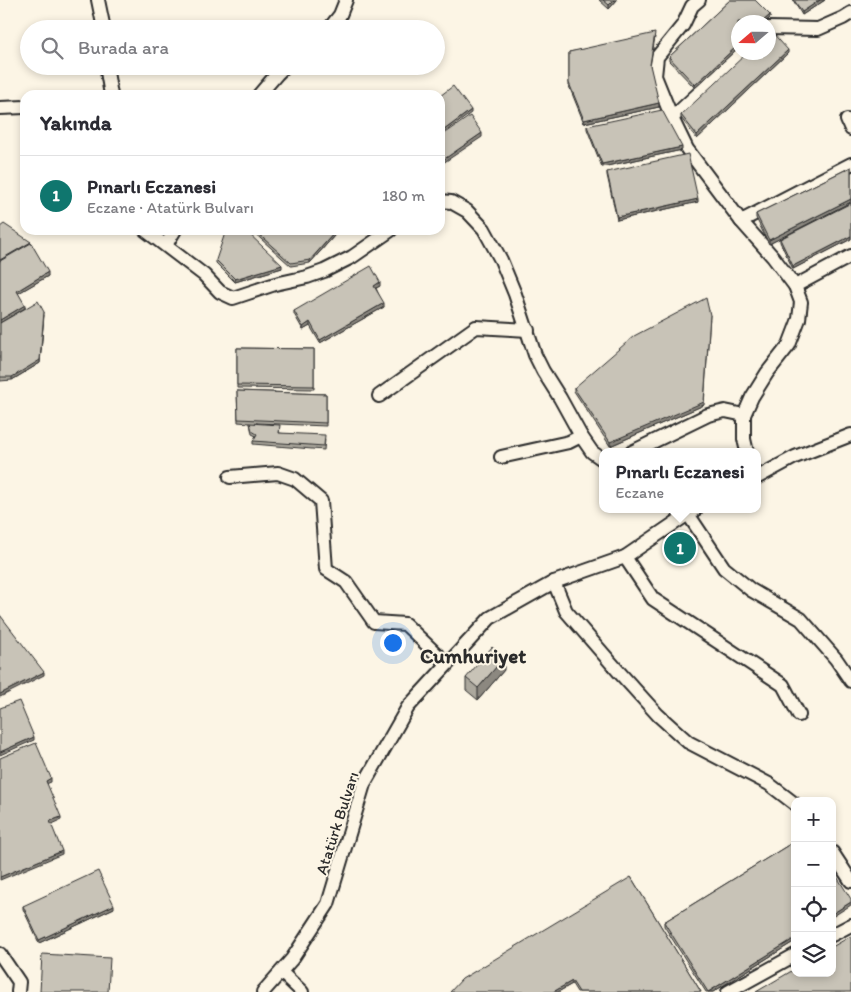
<!DOCTYPE html>
<html lang="tr">
<meta charset="utf-8">
<style>
:root{--surface:#fff;--page:#f7f7f7;--text:#2b2b33;--muted:#7c7c81;--line:#e1e1e2;--accent:#0f766e}
body{margin:0;font-family:Itim,sans-serif;background:var(--page);color:var(--text)}
.controls{position:absolute;right:15px;bottom:15px;display:grid;overflow:hidden;border-radius:10px;box-shadow:0 2px 8px #0003}
.controls button{width:45px;height:45px;display:grid;place-items:center;padding:0;border:0;border-bottom:1px solid var(--line);background:var(--surface);color:var(--text);font:25px sans-serif}
.compass{position:absolute;left:731px;top:15px;width:45px;height:45px;border-radius:50%;background:var(--surface);box-shadow:0 2px 8px #0003;rotate:250deg}
.you{position:absolute;left:392px;top:642px;width:18px;height:18px;margin:-12px;border:4px solid #fff;border-radius:50%;background:#1a73e8;box-shadow:0 0 0 8px #1a73e833}
.badge{display:grid;place-items:center;width:32px;height:32px;border-radius:50%;background:var(--accent);color:#fff;font-size:16px;font-weight:700}
.pin{position:absolute;translate:-50% -50%;border:2px solid #fff;box-shadow:0 1px 5px #0006}
.popup{position:absolute;left:599px;top:448px;width:162px;height:65px;box-sizing:border-box;display:grid;place-content:center;border-radius:10px;background:var(--surface);filter:drop-shadow(0 1px 4px #0005);font-size:16px;white-space:nowrap;color:var(--muted)}
.popup b{font-size:19px;color:var(--text)}
.popup::after{content:'';position:absolute;left:50%;top:100%;margin-left:-10px;border:10px solid transparent;border-top-color:var(--surface)}
.list{margin:0;padding:0;list-style:none}
h2{display:flex;justify-content:space-between;align-items:center;height:65px;margin:0;padding:0 20px;font-size:21px}
h2 small{font-size:16px;font-weight:400;color:var(--muted)}
.list li{display:grid;grid-template-columns:32px 1fr auto;gap:15px;align-items:center;box-sizing:border-box;height:80px;padding:0 20px;border-top:1px solid var(--line)}
.list b{display:block;font-size:19px;white-space:nowrap}
.list p{margin:0;font-size:16px;white-space:nowrap;color:var(--muted)}
.list em{font-size:16px;font-style:normal;color:var(--muted)}
.icon{flex:none;width:28px;height:28px;fill:none;stroke:currentColor;stroke-width:2;stroke-linecap:round;stroke-linejoin:round}
.map{position:relative;flex:none;width:851px;height:992px;overflow:hidden}
.search{position:absolute;background:var(--surface);box-shadow:0 2px 8px #0003;left:20px;top:20px;width:425px;height:55px;display:flex;align-items:center;gap:12px;box-sizing:border-box;padding:0 18px;border-radius:28px;color:var(--muted);font-size:19px}
.panel{position:absolute;background:var(--surface);box-shadow:0 2px 8px #0003;left:20px;top:90px;width:425px;height:145px;border-radius:15px}
.map>svg:first-child{display:block}
</style>
<div class="map">
<svg width="851" height="992" viewBox="0 0 851 992">
<rect width="100%" height="100%" fill="#fcf5e5"/>
<filter id="ink" filterUnits="userSpaceOnUse"><feTurbulence type="fractalNoise" baseFrequency=".02" numOctaves="2"/><feDisplacementMap in="SourceGraphic" scale="10" xChannelSelector="R" yChannelSelector="G"/><feConvolveMatrix kernelMatrix="1 2 1 2 8 2 1 2 1" color-interpolation-filters="sRGB"/></filter>
<g filter="url(#ink)">
<g fill="none" stroke-linecap="round" stroke-linejoin="round">
<!-- minor casing -->
<g stroke="#2b2b2b" stroke-width="16">
<g id="minor">
<polyline points="98,0 104,29"/>
<polyline points="699,0 692,6 683,25 657,57 655,76 672,118 687,149 741,221 773,257 795,286 801,302 799,319 789,345 767,373 752,397 744,415 744,439 747,452"/>
<polyline points="768,28 818,29 843,18 851,13"/>
<polyline points="329,29 340,15 346,0"/>
<polyline points="106,66 111,95"/>
<polyline points="259,95 277,74 285,66"/>
<polyline points="0,108 25,107"/>
<polyline points="672,118 743,52"/>
<polyline points="847,120 851,129"/>
<polyline points="440,201 451,202 467,211 484,229 501,260 515,294 535,355 543,371 560,398 581,436 592,452 602,459"/>
<polyline points="741,221 851,164"/>
<polyline points="145,230 204,275 220,292 233,298 275,284 307,277 324,271 352,257 391,230"/>
<polyline points="166,245 175,230"/>
<polyline points="795,286 851,256"/>
<polyline points="379,396 476,327 528,330"/>
<polyline points="632,452 708,415 725,411 744,415"/>
<polyline points="501,457 569,442 581,436"/>
<polyline points="230,477 278,473 295,479 321,501 326,569 346,582 374,622 405,624 447,664"/>
<polyline points="758,477 795,457 851,435"/>
<polyline points="688,514 724,568 751,590 801,619 836,659 851,681"/>
<polyline points="625,557 653,599 783,685 799,715"/>
<polyline points="554,582 566,611 619,672 658,715 688,742 769,784 795,804"/>
<polyline points="832,852 851,881"/>
<polyline points="832,935 851,925"/>
<polyline points="0,954 19,982 18,992"/>
<polyline points="281,972 302,992"/>
<polyline points="263,992 292,959 328,904 364,784 408,707 490,618 554,582 625,557 688,514 696,509"/>
<polyline points="728,992 795,955"/>
</g>
</g>
<!-- minor -->
<use href="#minor" stroke="#fcf5e5" stroke-width="12"/>
</g>
<!-- wall -->
<g fill="#aca89d" stroke="#2b2b2b">
<polygon points="599,0 617,0 609,9"/>
<polygon points="730,0 755,0 770,15 770,18 765,22 738,22 738,48 695,88 669,61 669,57"/>
<polygon points="793,0 825,0 802,15"/>
<polygon points="655,37 650,67 659,107 584,123 569,86 569,52"/>
<polygon points="788,53 697,139 681,118 681,115"/>
<polygon points="587,126 682,150 602,167 587,129"/>
<polygon points="851,167 851,202 769,244 756,218 756,214"/>
<polygon points="607,172 698,202 617,220 607,175"/>
<polygon points="851,203 851,239 793,269 780,242 780,239"/>
<polygon points="0,227 31,243 48,276 18,293 25,308 44,315 40,363 12,380 0,381"/>
<polygon points="251,230 331,230 334,236 310,263 291,266"/>
<polygon points="216,260 282,268 235,282 216,263"/>
<polygon points="380,286 376,288 384,307 320,343 310,326 303,330 294,314 294,311"/>
<polygon points="237,348 314,349 314,389 237,388"/>
<polygon points="574,388 704,405 610,446 574,391"/>
<polygon points="237,391 326,394 326,426 256,423 280,428 279,433 325,439 324,450 253,444 253,441 256,436 252,434 250,423 238,422"/>
<polygon points="504,670 478,700 466,690 466,678"/>
<polygon points="795,841 795,941 713,992 706,992 664,926 664,922"/>
<polygon points="631,877 701,992 577,992 572,984 558,992"/>
<polygon points="23,906 114,908 39,943 23,909"/>
</g>
<!-- shaded-wall -->
<g fill="#8c8880" stroke="#2b2b2b">
<polygon points="614,0 617,0 609,9 609,5"/>
<polygon points="820,0 825,0 802,15 802,12"/>
<polygon points="770,15 770,18 765,22 762,22"/>
<polygon points="738,45 738,48 695,88 695,85"/>
<polygon points="788,50 788,53 697,139 697,135"/>
<polygon points="659,103 659,107 584,123 584,120"/>
<polygon points="471,110 471,113 440,136 440,133"/>
<polygon points="482,133 482,137 440,165 440,162"/>
<polygon points="682,147 682,150 602,167 602,164"/>
<polygon points="698,199 698,202 617,220 617,217"/>
<polygon points="851,199 851,202 769,244 769,240"/>
<polygon points="334,233 334,236 310,263 310,260"/>
<polygon points="851,236 851,239 793,269 793,266"/>
<polygon points="31,242 31,245 0,263 0,260"/>
<polygon points="282,265 282,268 235,282 235,279"/>
<polygon points="48,272 48,276 17,294 17,291"/>
<polygon points="380,282 380,286 374,289 374,286"/>
<polygon points="384,303 384,307 320,343 320,340"/>
<polygon points="25,305 25,308 0,323 0,320"/>
<polygon points="44,312 40,363 12,380 12,377"/>
<polygon points="710,315 704,405 610,446 610,442"/>
<polygon points="310,322 310,326 303,330 303,327"/>
<polygon points="504,658 504,670 478,700 478,688"/>
<polygon points="44,672 44,675 0,697 0,694"/>
<polygon points="34,737 34,740 0,755 0,752"/>
<polygon points="51,778 51,782 46,784 46,781"/>
<polygon points="61,817 61,820 50,825 50,821"/>
<polygon points="62,851 62,854 0,880 0,877"/>
<polygon points="851,902 851,905 832,917 832,914"/>
<polygon points="114,905 114,908 39,943 39,940"/>
<polygon points="795,938 795,941 713,992 708,992"/>
<polygon points="572,981 572,984 558,992 553,992"/>
</g>
<!-- building -->
<g fill="#c8c3b7" stroke="#2b2b2b">
<polygon points="603,0 614,0 609,5"/>
<polygon points="730,0 755,0 770,15 762,22 738,22 738,45 695,85 669,57"/>
<polygon points="794,0 820,0 802,12"/>
<polygon points="771,31 788,50 697,135 681,115 748,52 768,52 768,33"/>
<polygon points="655,33 650,65 659,103 584,120 569,83 569,52"/>
<polygon points="453,86 471,110 440,133 440,96"/>
<polygon points="662,110 682,147 602,164 587,126"/>
<polygon points="470,116 482,133 440,162 440,137"/>
<polygon points="688,154 698,199 617,217 607,172"/>
<polygon points="851,167 851,199 769,240 756,214"/>
<polygon points="851,203 851,236 793,266 780,239"/>
<polygon points="4,224 31,242 0,260 0,227"/>
<polygon points="226,230 245,230 282,265 235,279 216,260"/>
<polygon points="254,230 331,230 334,233 310,260 291,263"/>
<polygon points="31,243 48,272 17,291 25,305 0,320 0,261"/>
<polygon points="371,266 380,282 374,286 384,303 320,340 310,322 303,327 294,311"/>
<polygon points="706,298 710,315 704,402 610,442 574,388 634,336"/>
<polygon points="38,301 44,312 40,360 12,377 0,377 0,323"/>
<polygon points="237,348 314,349 314,386 237,385"/>
<polygon points="237,391 326,394 326,423 238,419"/>
<polygon points="250,423 280,425 279,433 325,435 324,446 253,441 257,434 252,431"/>
<polygon points="0,615 44,672 0,694"/>
<polygon points="492,647 504,658 478,688 466,678"/>
<polygon points="19,701 34,737 0,752 0,708"/>
<polygon points="36,743 51,778 46,781 61,817 50,821 62,851 0,877 0,758"/>
<polygon points="795,841 795,938 708,992 664,922"/>
<polygon points="832,869 851,899 851,902 832,914"/>
<polygon points="98,871 114,905 39,940 23,906"/>
<polygon points="631,877 701,992 579,992 572,981 553,992 450,992 462,979"/>
<polygon points="851,936 851,992 756,992 795,969 795,973 832,973 832,947"/>
<polygon points="42,954 110,958 108,992 40,992"/>
</g>
</g>
<g text-anchor="middle" dominant-baseline="central" stroke-width="4" stroke-linejoin="round" paint-order="stroke">
<!-- street labels -->
<g font-size="16" fill="#2b2b2b" stroke="#fcf5e5">
<text transform="translate(337 823) rotate(-72)">Atatürk Bulvarı</text>
</g>
<!-- district labels -->
<g font-size="21" font-weight="bold" fill="#2b2b2b" stroke="#fcf5e5">
<text x="473" y="655">Cumhuriyet</text>
</g>
</g>
</svg>
<div class="controls">
<button>+</button>
<button>−</button>
<button><svg class="icon" aria-label="locate" viewBox="0 0 24 24"><circle cx="12" cy="12" r="6"/><path d="M12 2v4M12 18v4M2 12h4M18 12h4"/></svg></button>
<button><svg class="icon" aria-label="layers" viewBox="0 0 24 24"><path d="M12 4l9 5-9 5-9-5zM3 14l9 5 9-5"/></svg></button>
</div>
<svg class="compass" viewBox="-18 -18 36 36"><path d="M0-13l5 13h-10z" fill="#e53935"/><path d="M0 13l5-13h-10z" fill="#7c7c81"/></svg>
<div class="you"></div>
<div class="pin badge" style="left:680px;top:548px">1</div>
<div class="popup"><b>Pınarlı Eczanesi</b>Eczane</div>
<div class="search"><svg class="icon" aria-label="search" viewBox="0 0 24 24"><circle cx="10" cy="10" r="6"/><path d="M15 15l6 6"/></svg>Burada ara</div>
<section class="panel">
<h2>Yakında<small></small></h2>
<ul class="list">
<li><span class="badge">1</span><div><b>Pınarlı Eczanesi</b><p>Eczane · Atatürk Bulvarı</p></div><em>180 m</em></li>
</ul>
</section>
</div>
